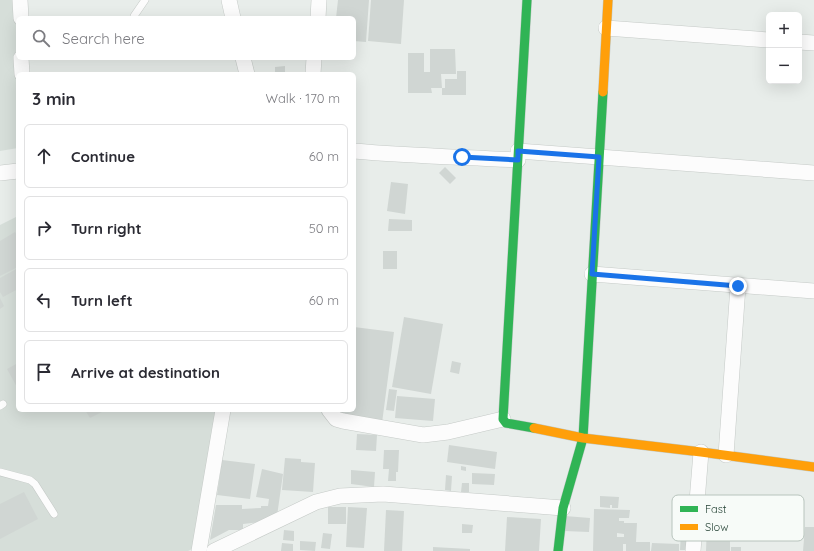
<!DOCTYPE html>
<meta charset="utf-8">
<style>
:root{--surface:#fff;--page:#f7f7f7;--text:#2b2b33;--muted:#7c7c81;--line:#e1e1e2}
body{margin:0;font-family:Quicksand,sans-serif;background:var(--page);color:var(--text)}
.controls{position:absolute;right:12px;top:12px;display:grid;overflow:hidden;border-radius:6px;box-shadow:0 4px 16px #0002}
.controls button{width:36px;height:36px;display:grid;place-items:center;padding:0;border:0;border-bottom:1px solid var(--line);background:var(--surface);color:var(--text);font:20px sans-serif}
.stop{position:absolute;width:12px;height:12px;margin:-9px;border:3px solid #1a73e8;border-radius:50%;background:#fff}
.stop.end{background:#1a73e8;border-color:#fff;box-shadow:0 1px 4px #0008}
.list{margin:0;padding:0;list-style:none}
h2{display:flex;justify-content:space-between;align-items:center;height:52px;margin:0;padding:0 16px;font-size:17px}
h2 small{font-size:13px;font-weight:400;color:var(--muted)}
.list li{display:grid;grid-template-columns:26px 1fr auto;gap:12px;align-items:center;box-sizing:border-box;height:64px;margin:0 8px 8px;padding:0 8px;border:1px solid var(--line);border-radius:6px}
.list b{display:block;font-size:15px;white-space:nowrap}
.list em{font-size:13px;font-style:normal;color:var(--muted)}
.icon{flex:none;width:22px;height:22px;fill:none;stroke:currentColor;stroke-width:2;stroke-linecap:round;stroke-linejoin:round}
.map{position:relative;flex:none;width:814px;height:551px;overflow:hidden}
.search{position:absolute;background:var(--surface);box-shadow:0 4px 16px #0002;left:16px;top:16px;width:340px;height:44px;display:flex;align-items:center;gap:10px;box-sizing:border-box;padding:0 14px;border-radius:6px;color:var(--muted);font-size:15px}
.panel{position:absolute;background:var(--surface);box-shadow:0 4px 16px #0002;left:16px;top:72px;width:340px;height:340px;border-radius:6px}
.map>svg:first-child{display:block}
</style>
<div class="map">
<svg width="814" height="551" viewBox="0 0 814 551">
<rect width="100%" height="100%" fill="#e8edea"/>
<!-- built -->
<g fill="#d6ded9">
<polygon points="0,0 19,0 18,18 18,148 0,151"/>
<polygon points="18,216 18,410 217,410 192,549 188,551 0,551 0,225"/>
</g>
<!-- building -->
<g fill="#d0d6d3" fill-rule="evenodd">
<polygon points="338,0 369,0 366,42 354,41 354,18 336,18"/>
<polygon points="371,0 404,0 401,44 368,41"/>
<polygon points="430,49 455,49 456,74 441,74 442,88 431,88 432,93 408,93 408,53 424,53 424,72 430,72"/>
<polygon points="285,66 285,74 275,74 275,67"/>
<polygon points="457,71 466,71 466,95 442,95 442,88 445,88 445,79 457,79"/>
<polygon points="445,167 456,178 450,184 439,173"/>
<polygon points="391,182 408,184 405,214 387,211"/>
<polygon points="389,219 412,220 412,231 388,231"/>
<polygon points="15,232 18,237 18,267 0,276 0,241"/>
<rect x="383" y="251" width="14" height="18"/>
<polygon points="18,268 18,289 3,297 0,292 0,278"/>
<polygon points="0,298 4,306 0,309"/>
<polygon points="404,317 443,324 431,394 392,387"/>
<polygon points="354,327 394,332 382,423 338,418 339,410 354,410"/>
<polygon points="452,361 461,363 459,374 450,372"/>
<polygon points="18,363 18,389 7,369"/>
<polygon points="389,389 397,390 394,411 386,410"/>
<polygon points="397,396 435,399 433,421 395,418"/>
<polygon points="85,410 106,410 90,418"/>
<polygon points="357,434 377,435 376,451 356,450"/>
<polygon points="449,445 497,452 495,469 447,462"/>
<polygon points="384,450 399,450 398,472 396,472 396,481 388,481 389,469 383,469"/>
<polygon points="285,458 301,459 301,462 315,463 313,492 282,490"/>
<polygon points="222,460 255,464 250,499 217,495"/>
<polygon points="461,466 466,467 466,471 461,470"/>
<polygon points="262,469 283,474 277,516 261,522 243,524 243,530 229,530 210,540 216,505 242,505 242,509 261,508 261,506 268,506 269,499 256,497"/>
<polygon points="351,470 375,472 374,487 351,484"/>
<polygon points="472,473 495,474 494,485 472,484"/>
<polygon points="446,475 452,476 451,491 445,490"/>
<polygon points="462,483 469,483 469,492 461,492"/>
<polygon points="24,492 38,519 0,539 0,504"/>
<polygon points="600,496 619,497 618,508 612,508 612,505 610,505 610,508 600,507"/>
<rect x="328" y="507" width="18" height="17"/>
<polygon points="348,507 367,508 364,548 346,547"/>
<path d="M 594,509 L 630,510 L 629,518 L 619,518 L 619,521 L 624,521 L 624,523 L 637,523 L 636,542 L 650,542 L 650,551 L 626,551 L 626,544 L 623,544 L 623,551 L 593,551 ZM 617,533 L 624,534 L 624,537 L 617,537 Z"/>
<polygon points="386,510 404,511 402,551 384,551"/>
<polygon points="565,516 590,518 589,532 564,531"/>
<polygon points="507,517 541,519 539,551 505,551"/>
<polygon points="732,520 740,520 739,523 743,523 743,541 730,540 730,551 706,551 707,523 715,523 715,527 717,527 717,522 732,523"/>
<polygon points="462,524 473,525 472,533 462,533"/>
<polygon points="805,527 814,527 814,551 803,551"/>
<polygon points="284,530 294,531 294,541 283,540"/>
<polygon points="681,532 687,532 687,549 686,549 686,550 680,550"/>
<polygon points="323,533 332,534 330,549 321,548"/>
<polygon points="300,541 316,542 315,551 300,550"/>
<polygon points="282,543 293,544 293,551 281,551"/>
<polygon points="652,543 679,544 679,551 651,551"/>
<polygon points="433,547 470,549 470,551 433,551"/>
<rect x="731" y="547" width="10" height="4"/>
</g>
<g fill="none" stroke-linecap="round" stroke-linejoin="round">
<!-- lane casing -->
<g stroke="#c5cac7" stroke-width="8">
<g id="lane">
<polyline points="134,18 134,16 145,0"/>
<polyline points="0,406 3,404"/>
<polyline points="0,472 30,480 35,484 54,514"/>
</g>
</g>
<!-- street casing -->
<g stroke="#c5cac7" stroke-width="16">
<g id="street">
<polyline points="20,0 21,18"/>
<polyline points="229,0 233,18"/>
<polyline points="318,18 319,0"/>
<polyline points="606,28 769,40"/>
<polyline points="799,42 814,43"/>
<polyline points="21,58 22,74"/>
<polyline points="243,58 247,74"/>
<polyline points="313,74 314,58"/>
<path d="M 354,151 C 409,156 463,157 518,160"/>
<polyline points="518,151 814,173"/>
<polyline points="0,173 18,171"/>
<polyline points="592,274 814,291"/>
<polyline points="329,410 336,419 343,421 423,435 448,432 503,419"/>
<polyline points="726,455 738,286"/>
<polyline points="199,551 223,410"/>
<polyline points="214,551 316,502 340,496 383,494 563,508"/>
<polyline points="693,551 701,452"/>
</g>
</g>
<!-- fast casing -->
<g stroke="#c1c9c5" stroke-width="10">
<g id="fast">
<polyline points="527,0 503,419 506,423 534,428"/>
<polyline points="558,551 563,508 583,438 603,92"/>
</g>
</g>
<!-- slow casing -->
<g stroke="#c1c9c5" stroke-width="10">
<g id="slow">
<polyline points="603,92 608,0"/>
<polyline points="534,428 583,438 701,452 814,467"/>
</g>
</g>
<!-- lane -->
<use href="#lane" stroke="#fcfcfc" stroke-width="7"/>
<!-- street -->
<use href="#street" stroke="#fcfcfc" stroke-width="15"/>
<!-- fast -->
<use href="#fast" stroke="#30b455" stroke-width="9"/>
<!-- slow -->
<use href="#slow" stroke="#ff9f0a" stroke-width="9"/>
</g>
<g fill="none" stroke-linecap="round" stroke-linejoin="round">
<!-- route -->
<polyline stroke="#1a73e8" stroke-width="5" points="462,157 518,160 518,151 599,157 592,274 738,286"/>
</g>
<!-- legend -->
<rect x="672" y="495" width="132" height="46" rx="6" fill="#f7fbf8" stroke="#b8c4bd" stroke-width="1"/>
<rect x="680" y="506" width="18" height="6" fill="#30b455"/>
<rect x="680" y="524" width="18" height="6" fill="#ff9f0a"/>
<g font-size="11" fill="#244234">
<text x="705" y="513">Fast</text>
<text x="705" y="531">Slow</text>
</g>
</svg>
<div class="controls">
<button>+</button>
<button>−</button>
</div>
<div class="stop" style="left:462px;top:157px"></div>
<div class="stop end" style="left:738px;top:286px"></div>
<div class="search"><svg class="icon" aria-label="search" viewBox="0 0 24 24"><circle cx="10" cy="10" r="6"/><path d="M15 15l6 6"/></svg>Search here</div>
<section class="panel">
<h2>3 min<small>Walk · 170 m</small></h2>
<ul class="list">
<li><svg class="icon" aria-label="ahead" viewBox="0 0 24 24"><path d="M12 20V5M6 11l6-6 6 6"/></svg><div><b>Continue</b></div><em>60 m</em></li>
<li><svg class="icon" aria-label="right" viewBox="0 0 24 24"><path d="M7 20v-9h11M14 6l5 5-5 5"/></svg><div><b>Turn right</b></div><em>50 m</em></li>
<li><svg class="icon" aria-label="left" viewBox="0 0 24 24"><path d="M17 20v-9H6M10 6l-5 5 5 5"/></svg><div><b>Turn left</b></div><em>60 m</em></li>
<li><svg class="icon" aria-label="arrive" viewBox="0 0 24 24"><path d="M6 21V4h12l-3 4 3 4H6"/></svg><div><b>Arrive at destination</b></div></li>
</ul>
</section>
</div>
